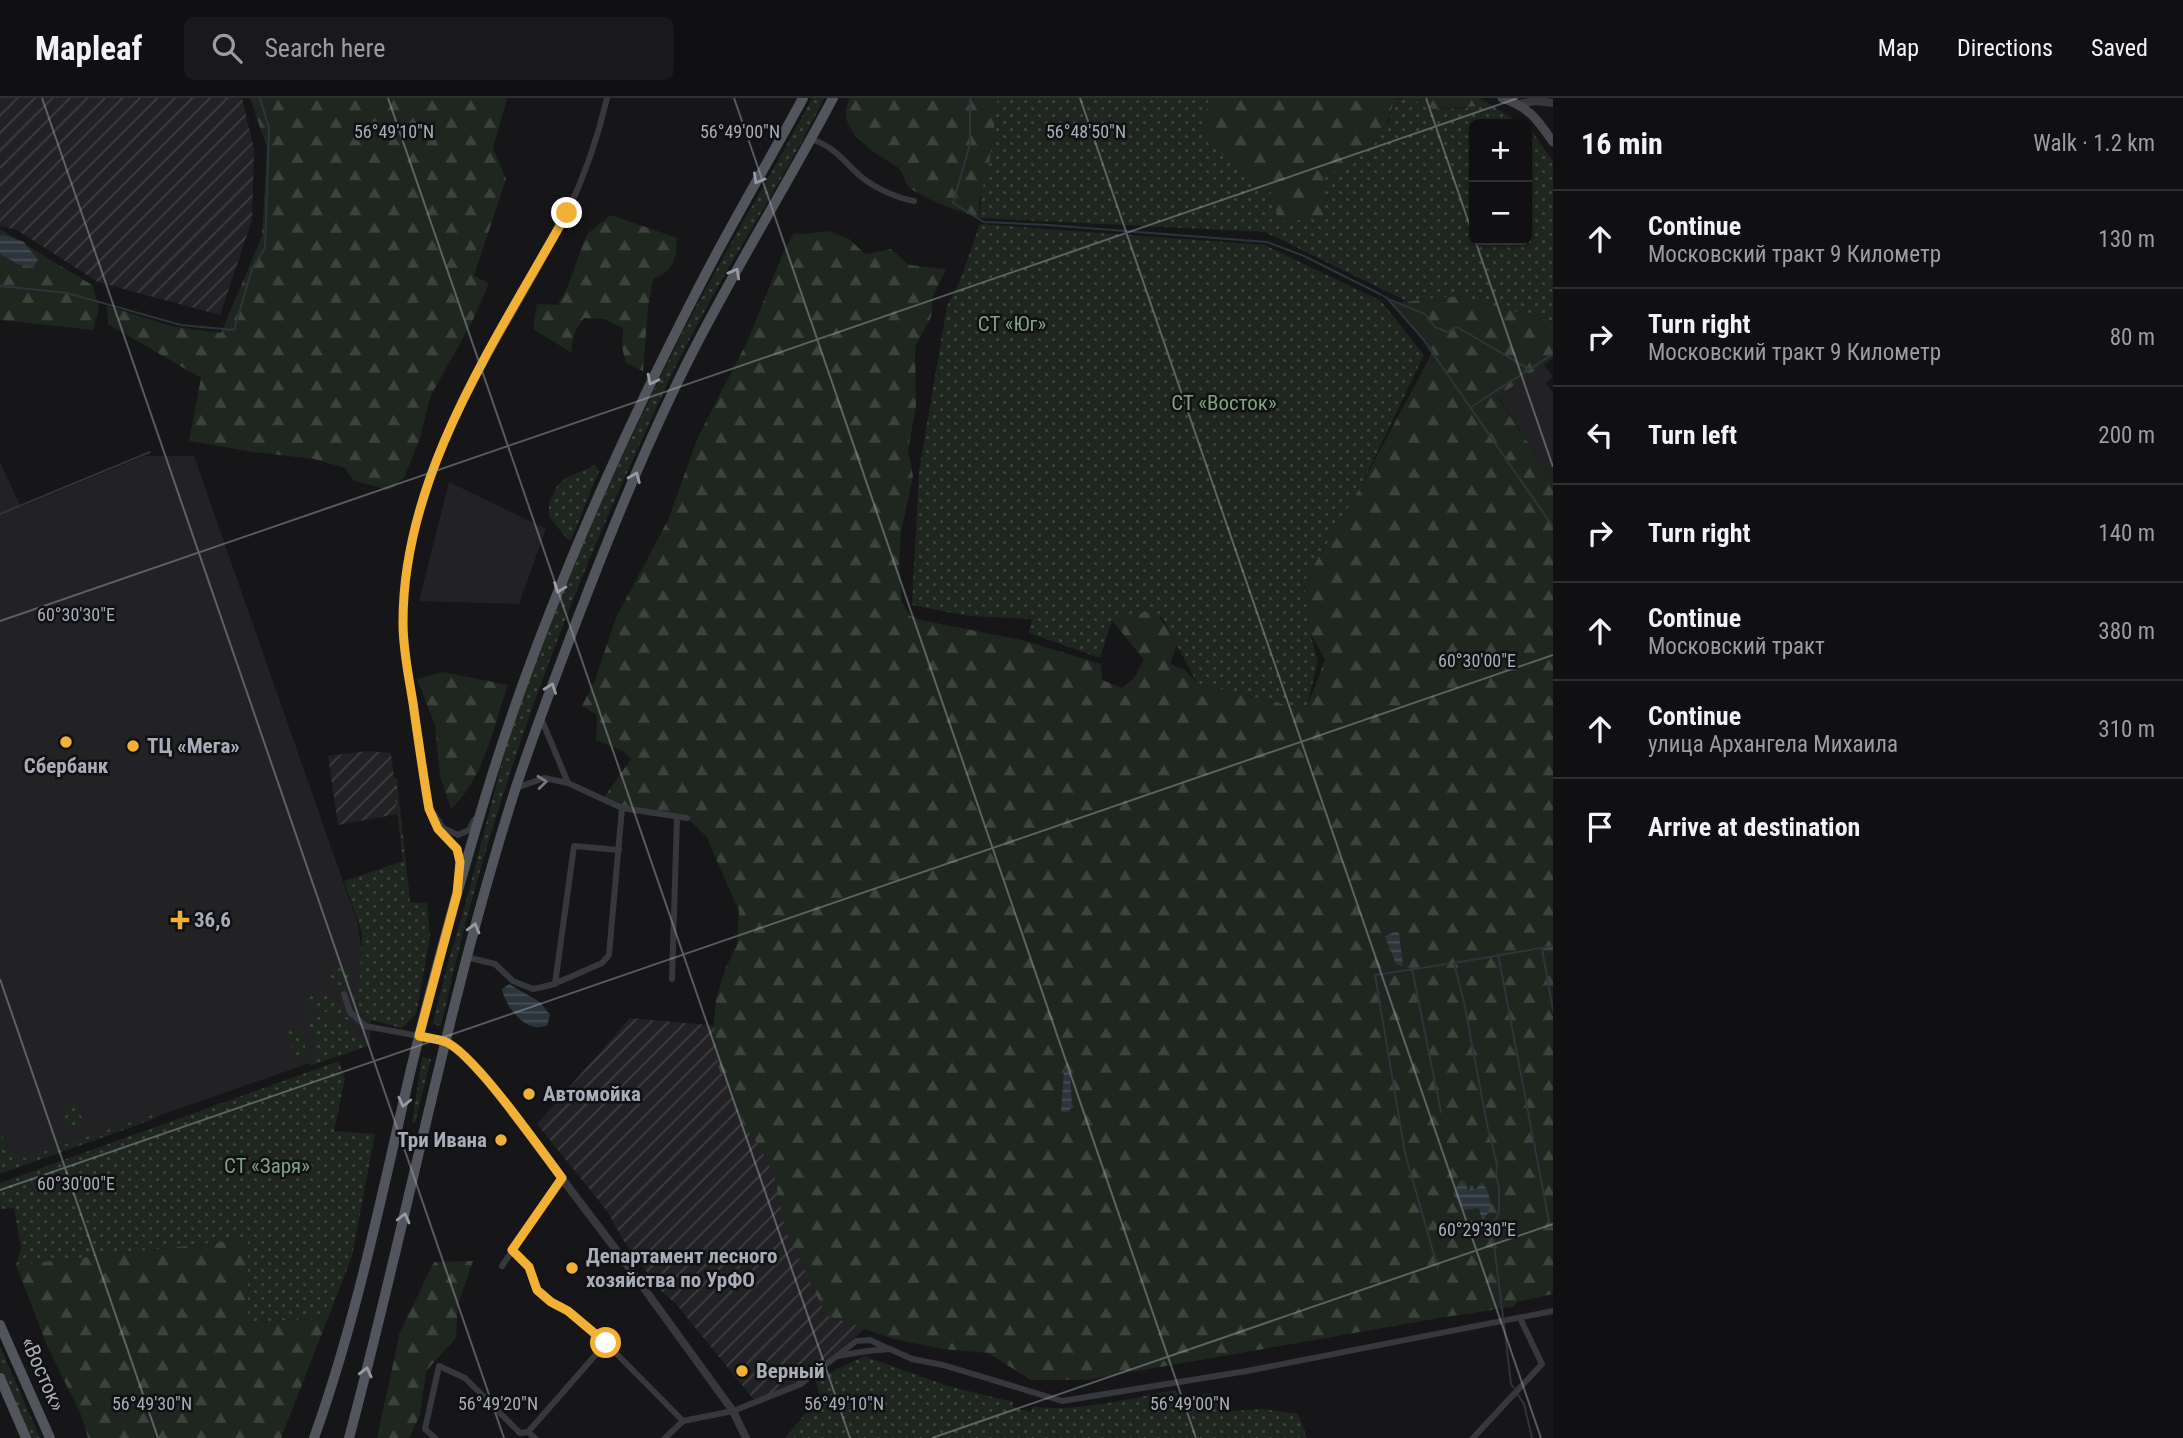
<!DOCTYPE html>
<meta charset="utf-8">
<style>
:root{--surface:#101012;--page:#19191b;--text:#f1f3f6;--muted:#9c9d9f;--line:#303032}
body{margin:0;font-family:"Roboto Condensed",sans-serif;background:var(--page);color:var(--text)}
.controls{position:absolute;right:21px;top:21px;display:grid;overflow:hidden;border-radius:10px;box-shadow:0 2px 5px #0004}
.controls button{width:63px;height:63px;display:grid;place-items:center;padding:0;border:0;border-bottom:2px solid var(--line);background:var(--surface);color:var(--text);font:35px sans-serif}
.stop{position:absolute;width:21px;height:21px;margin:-16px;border:5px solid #f2b134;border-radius:50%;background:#fff}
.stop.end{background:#f2b134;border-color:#fff;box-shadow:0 2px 7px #0008}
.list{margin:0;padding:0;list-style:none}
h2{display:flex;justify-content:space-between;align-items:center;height:91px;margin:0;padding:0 28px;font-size:30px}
h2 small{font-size:23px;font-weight:400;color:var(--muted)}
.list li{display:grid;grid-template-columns:46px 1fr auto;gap:21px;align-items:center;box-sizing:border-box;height:98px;padding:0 28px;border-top:2px solid var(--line)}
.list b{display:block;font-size:26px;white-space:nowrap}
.list p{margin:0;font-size:23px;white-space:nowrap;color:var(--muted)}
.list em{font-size:23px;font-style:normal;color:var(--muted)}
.icon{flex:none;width:38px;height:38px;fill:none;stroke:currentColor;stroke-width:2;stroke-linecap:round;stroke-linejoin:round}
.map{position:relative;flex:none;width:1553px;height:1340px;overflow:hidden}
header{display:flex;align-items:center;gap:42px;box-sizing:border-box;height:98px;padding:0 35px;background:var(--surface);border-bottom:2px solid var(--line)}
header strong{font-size:33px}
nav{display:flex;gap:38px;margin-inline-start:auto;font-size:24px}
.search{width:490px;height:63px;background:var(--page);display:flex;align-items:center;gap:18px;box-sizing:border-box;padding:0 24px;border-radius:10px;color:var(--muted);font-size:26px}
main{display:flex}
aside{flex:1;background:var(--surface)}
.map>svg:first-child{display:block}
</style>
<header>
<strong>Mapleaf</strong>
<div class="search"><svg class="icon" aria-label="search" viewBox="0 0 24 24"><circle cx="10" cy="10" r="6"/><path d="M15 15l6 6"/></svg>Search here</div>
<nav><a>Map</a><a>Directions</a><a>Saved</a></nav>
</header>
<main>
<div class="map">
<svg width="1553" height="1340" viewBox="0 0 1553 1340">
<defs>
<pattern id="industrial-furrows" width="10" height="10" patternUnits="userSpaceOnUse" patternTransform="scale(1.75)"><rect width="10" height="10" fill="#222225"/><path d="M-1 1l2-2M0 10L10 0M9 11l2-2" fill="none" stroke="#3f3f43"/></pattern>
<pattern id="grass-dots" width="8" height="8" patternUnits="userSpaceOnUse" patternTransform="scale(1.75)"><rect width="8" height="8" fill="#1e261f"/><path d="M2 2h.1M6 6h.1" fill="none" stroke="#3c433d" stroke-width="1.8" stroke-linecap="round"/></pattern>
<pattern id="forest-firs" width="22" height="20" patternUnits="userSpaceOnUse" patternTransform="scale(1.75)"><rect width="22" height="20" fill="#1e261f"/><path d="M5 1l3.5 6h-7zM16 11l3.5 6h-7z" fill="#3c433d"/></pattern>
<pattern id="water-rules" width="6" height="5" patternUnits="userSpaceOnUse" patternTransform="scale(1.75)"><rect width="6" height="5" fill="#2c353c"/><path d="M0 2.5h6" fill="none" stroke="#485056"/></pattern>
</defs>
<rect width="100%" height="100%" fill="#161618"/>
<!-- built -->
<g fill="#222225">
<polygon points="1544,266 1553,279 1546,285 1553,295 1553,382 1497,298"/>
<polygon points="145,358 194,358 358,826 371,925 370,944 0,1073 0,364 21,409"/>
<polygon points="449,384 546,431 519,506 419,503"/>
</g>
<!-- industrial -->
<g fill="url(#industrial-furrows)">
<polygon points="0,0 242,0 254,52 252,122 220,217 98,184 17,132 0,128"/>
<polygon points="368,653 391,655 398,716 338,727 328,658"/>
<polygon points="630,920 730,929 868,1228 801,1284 755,1303 676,1206 661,1193 623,1142 607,1113 537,1026"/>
</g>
<!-- grass -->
<g fill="url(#grass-dots)">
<path d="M 812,0 L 824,0 C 785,81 734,155 693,235 C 671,275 653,318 634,359 C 551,542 484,731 441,928 L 433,926 C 442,884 454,844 466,803 C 484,739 497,673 519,610 C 560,490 614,373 670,260 C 713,171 766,88 812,0 Z"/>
<polygon points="986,0 1223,0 1389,24 1394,1 1409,0 1434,11 1466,10 1481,1 1522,26 1474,26 1474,142 1527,142 1527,30 1533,34 1553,64 1553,224 1459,198 1406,203 1265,134 980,120"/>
<polygon points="980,126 1265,147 1381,203 1424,257 1361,388 1304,484 1310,535 1318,563 1306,612 1197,585 1162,519 1112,522 1100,560 1029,535 1032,521 968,518 912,507 919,373 947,208 960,183"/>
<polygon points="595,367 599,373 571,442 567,441 549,418 549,405 557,388 566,380"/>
<polygon points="393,679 397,681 410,804 427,805 430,840 416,916 402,930 370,922 355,908 354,895 360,881 362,835 344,783 403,763"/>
<circle cx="340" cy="880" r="11"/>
<polygon points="323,896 338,904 350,923 305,906 311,898"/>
<polygon points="304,912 346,927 358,940 371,947 310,968 315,945"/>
<polygon points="300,928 305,940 305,957 296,962 286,933"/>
<polygon points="422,959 431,961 415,1025 412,1025"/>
<polygon points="339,963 345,981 334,1033 375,1036 352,1158 328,1220 248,1224 248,1141 16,1167 21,1150 14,1110 0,1111 0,1085"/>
<path d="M 74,1007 C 80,1011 84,1023 83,1030 L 73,1033 L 68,1031 L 63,1015 L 65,1010 Z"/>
<path d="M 155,1016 L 157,1020 L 0,1076 L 0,1031 C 5,1046 7,1058 25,1060 Z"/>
<polygon points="0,1248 40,1340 30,1340 0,1272"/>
<path d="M 864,1258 L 948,1288 L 1013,1304 L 1012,1309 L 1031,1314 L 1033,1308 C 1072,1316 1135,1299 1175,1292 L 1179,1298 L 1215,1295 L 1221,1314 L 1263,1311 L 1298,1316 L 1307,1340 L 785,1340 L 820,1298 L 815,1282 Z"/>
</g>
<!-- forest -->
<g fill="url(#forest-firs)">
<polygon points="250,0 507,0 493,50 506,81 474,178 489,185 472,224 431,297 420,340 404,380 389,392 354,383 345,370 314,361 253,354 189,343 201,280 108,226 107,208 171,228 221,235 262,138 267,50"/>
<path d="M 850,0 L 998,0 L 989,67 L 979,104 L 980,120 C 959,113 928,103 910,90 C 903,84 904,73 896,68 C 874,54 833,32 850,0 Z"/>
<path d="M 1209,0 L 1397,0 L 1394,1 C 1383,48 1366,58 1325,79 L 1323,120 L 1279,124 L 1272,96 L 1235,65 L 1210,48 L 1202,36 Z"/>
<polygon points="1409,0 1480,0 1481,1 1480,8 1433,11"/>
<path d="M 611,117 L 677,140 C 676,162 674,173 653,181 L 648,210 L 643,273 L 626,265 L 622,249 L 623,230 L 604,221 L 584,220 C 576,230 570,242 572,255 L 533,231 L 537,206 L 558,207 L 567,190 L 587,136 Z"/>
<polygon points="0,131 92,187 99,210 93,232 0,222"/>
<path d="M 828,133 L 849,141 L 865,156 L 891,151 L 909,167 L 946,171 L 933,198 L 931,219 L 915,249 L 916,309 L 908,352 L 913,378 L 901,434 L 899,468 L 902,504 L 910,518 L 921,522 L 1022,542 L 1101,566 L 1102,582 L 1122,590 L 1133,581 L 1144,562 L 1112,522 C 1154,511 1155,507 1177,547 L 1170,566 L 1185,572 L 1197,585 L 1306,612 L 1325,561 L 1310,535 L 1304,484 L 1361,388 L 1433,253 L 1391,205 L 1459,198 L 1553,224 L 1553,260 L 1497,299 L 1553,382 L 1553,1196 L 1517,1204 L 1513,1209 C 1492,1211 1472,1216 1451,1218 L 1086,1282 L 1031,1282 L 988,1255 L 942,1251 L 890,1240 L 826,1217 L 785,1131 L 775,1080 L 759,1048 L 747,1032 L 718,968 L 714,925 L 716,901 L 726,869 L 737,847 L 739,813 L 706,738 L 687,720 L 622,710 L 603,701 L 631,661 L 623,653 L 596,642 L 597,617 L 582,608 L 595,582 L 616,520 L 668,422 L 698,339 L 748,242 L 784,153 L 794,135 L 805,136 Z"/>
<path d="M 443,574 L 508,587 C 493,629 485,679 451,711 L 440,678 L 435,627 L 417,581 Z"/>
<polygon points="248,1141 248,1224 328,1220 281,1340 88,1340 81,1317 46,1245 16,1167"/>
<polygon points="473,1163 458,1206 456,1240 426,1273 420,1317 409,1340 377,1340 400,1234 434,1164"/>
</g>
<!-- water -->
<g fill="url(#water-rules)">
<polygon points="4,137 24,144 38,162 33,169 20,167 0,156 0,138"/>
<polygon points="1395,834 1399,835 1403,868 1396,866 1385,838"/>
<path d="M 509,886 L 540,904 L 550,917 L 547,928 C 543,928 539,930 535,929 C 519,926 505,906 502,891 Z"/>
<polygon points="1068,969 1070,971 1072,1007 1069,1014 1061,1014 1064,972"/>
<path d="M 1460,1083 L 1465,1083 L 1468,1093 L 1476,1091 L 1482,1084 C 1492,1097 1493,1111 1482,1124 L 1479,1110 L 1465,1112 L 1453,1096 Z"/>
</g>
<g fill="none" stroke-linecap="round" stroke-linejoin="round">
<!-- stream -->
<g stroke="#2c353c" stroke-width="2">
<polyline points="970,0 970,46 953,105 984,124 1048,127 1267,144 1304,158 1378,195 1387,200 1423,241 1553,429"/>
<polyline points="0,188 67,195 181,227 234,232 252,171 265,150 269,30 260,0"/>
<polyline points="1388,201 1425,216 1435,229 1447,234 1457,229 1529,271"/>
<polyline points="1471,309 1553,256"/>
<polyline points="0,416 150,354"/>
<polyline points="1542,851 1553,912"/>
<polyline points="1498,856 1550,1129"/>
<polyline points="1454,865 1464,904 1487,1026 1497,1066 1496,1078 1499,1090 1499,1113 1492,1131 1503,1219"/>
<polyline points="1454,865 1553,848"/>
<polyline points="1412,871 1441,1014"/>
<polyline points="1438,1171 1405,1055 1375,877 1447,866"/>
<polyline points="1504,1226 1511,1286 1514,1290"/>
<polyline points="1518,1297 1524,1306 1532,1340"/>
</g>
<!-- minor -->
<g stroke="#37383d" stroke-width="6">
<path d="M 811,41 C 833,48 843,62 859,77 C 873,89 896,100 914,103"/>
<polyline points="541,620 568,685"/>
<polyline points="516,690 544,680 568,685 622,710 687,720"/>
<polyline points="434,716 443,730 458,737 469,732 474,722"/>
<path d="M 459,775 C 463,740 436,742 429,711 C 423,684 420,655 416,627 C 408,571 399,516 408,459 C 430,331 512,229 567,115 C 584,79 598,39 607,0"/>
<polyline points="466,859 495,866 513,883 533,891 551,887 575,877 602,865 609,857 622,710"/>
<polyline points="672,881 677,719"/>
<polyline points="555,886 574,748 619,752"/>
<polyline points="344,896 350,914 365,928 419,938"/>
<polyline points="512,1152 529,1169 537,1192 551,1204 568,1213 606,1245 683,1323"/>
<polyline points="502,1168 562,1080"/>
<polyline points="838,1258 867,1253 890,1251 912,1261 943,1267 1062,1303 1247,1273 1553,1213"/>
<polyline points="528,1334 606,1245"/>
<polyline points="435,1340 425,1331 439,1268 465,1280 520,1335 528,1334 535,1340"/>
<polyline points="665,1340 683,1323 733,1313 801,1286 856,1243 870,1242 889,1251"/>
<polyline points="1473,1340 1542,1266 1520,1220"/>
</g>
<!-- tertiary -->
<g stroke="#37383d" stroke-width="8">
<polyline points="1519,6 1535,3 1553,5"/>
<polyline points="419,938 445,944 457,951 487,982 614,1149 733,1313 746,1340"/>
</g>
<!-- secondary -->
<path stroke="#45474d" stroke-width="9" d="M 1502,0 C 1529,9 1537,21 1553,44"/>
<!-- primary -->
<g stroke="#53555c" stroke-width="10">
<polyline points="0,1227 50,1340"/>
<polyline points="0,1280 26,1340"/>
<path d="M 314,1340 C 357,1220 382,1095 411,971 C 433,880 458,790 485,700 C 539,521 616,349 702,183 C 734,121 770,61 803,0"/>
<path d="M 349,1340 C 407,1124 447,905 515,692 C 530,646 547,601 564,556 C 601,458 640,359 687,265 C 732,175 786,89 833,0"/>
</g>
</g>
<!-- one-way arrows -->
<defs><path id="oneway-chevron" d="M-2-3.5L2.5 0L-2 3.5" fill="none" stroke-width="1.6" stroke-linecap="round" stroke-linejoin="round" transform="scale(1.75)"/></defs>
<g stroke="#979ba6">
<use href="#oneway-chevron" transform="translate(758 81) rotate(120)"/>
<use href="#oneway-chevron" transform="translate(735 175) rotate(-61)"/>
<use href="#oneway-chevron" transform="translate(652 282) rotate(117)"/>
<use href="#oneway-chevron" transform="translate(635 379) rotate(-68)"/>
<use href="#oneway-chevron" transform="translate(559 490) rotate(111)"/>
<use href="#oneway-chevron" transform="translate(551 590) rotate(-70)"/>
<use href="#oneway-chevron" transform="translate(474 830) rotate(-75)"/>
<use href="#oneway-chevron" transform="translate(404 1004) rotate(103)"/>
<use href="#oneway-chevron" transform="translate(404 1120) rotate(-76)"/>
<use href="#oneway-chevron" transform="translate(366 1274) rotate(-76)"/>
</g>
<use stroke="#757881" href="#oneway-chevron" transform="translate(542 684) rotate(-6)"/>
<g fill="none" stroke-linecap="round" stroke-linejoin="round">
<!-- route -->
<path stroke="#f2b134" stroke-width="9" d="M 567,115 C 497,241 402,377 403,526 C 403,553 409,579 413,605 C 418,640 423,676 429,711 L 438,731 L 457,751 L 460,764 L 457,796 L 419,938 C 428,940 438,941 446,944 C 475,957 540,1051 562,1080 L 512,1152 L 529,1169 L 537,1192 L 551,1204 L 568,1213 L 606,1245"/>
</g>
<!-- ticks -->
<path fill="none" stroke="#a8adb8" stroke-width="2" stroke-opacity="0.45" d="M 42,0 L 504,1340M 388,0 L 850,1340M 734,0 L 1196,1340M 1080,0 L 1541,1340M 1426,0 L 1474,140M 1475,142 L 1553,369M 0,523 L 1518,0M 0,881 L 158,1340M 0,1092 L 1553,557M 932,1340 L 1553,1126"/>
<!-- markers -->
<g fill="#f2b134" stroke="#111113" stroke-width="2.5">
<circle cx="66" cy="644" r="7"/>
<circle cx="133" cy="648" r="7"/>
<path d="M176.5 811.5h7v7h7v7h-7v7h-7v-7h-7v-7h7z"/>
<circle cx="529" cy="996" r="7"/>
<circle cx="501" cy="1042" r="7"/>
<circle cx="572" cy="1170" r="7"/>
<circle cx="742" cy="1273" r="7"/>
</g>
<g text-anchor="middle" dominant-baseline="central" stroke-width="5" stroke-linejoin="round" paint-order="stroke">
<!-- park labels -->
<g font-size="21" fill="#7fa381" stroke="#111113">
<text x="1012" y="226">СТ «Юг»</text>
<text x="1224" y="305">СТ «Восток»</text>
<text x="267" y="1068">СТ «Заря»</text>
</g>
<!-- poi labels -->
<g font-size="21" font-weight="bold" fill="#a8adb8" stroke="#111113" text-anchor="start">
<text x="147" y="648">ТЦ «Мега»</text>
<text x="66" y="668" text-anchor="middle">Сбербанк</text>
<text x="194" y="822">36,6</text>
<text x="543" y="996">Автомойка</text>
<text x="487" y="1042" text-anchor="end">Три Ивана</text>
<text x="586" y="1158">Департамент лесного<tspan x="586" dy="24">хозяйства по УрФО</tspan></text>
<text x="756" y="1273">Верный</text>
</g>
<!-- street labels -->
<g font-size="21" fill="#a8adb8" stroke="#111113">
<text transform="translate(43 1276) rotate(66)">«Восток»</text>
</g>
</g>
<g font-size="18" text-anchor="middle" fill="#a8adb8" stroke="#111113" stroke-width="5" stroke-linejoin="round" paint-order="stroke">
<text x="740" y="40">56°49'00"N</text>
<text x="1086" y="40">56°48'50"N</text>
<text x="394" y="40">56°49'10"N</text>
<text x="76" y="523">60°30'30"E</text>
<text x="1477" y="569">60°30'00"E</text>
<text x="76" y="1092">60°30'00"E</text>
<text x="1477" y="1138">60°29'30"E</text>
<text x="152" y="1312">56°49'30"N</text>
<text x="498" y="1312">56°49'20"N</text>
<text x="844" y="1312">56°49'10"N</text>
<text x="1190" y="1312">56°49'00"N</text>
</g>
</svg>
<div class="controls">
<button>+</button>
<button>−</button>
</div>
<div class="stop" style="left:606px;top:1245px"></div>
<div class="stop end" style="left:567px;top:115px"></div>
</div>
<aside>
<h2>16 min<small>Walk · 1.2 km</small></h2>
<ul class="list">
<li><svg class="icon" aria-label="ahead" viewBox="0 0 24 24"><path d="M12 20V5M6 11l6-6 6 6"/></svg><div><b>Continue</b><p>Московский тракт 9 Километр</p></div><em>130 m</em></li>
<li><svg class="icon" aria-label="right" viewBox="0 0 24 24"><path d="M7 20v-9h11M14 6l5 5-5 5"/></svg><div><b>Turn right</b><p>Московский тракт 9 Километр</p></div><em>80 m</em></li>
<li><svg class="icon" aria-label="left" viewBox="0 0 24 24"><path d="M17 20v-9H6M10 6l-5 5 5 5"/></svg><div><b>Turn left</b></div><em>200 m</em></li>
<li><svg class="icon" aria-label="right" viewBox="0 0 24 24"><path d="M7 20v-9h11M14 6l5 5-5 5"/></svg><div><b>Turn right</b></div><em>140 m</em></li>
<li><svg class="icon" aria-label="ahead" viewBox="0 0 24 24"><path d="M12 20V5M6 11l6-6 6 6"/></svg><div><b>Continue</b><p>Московский тракт</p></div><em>380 m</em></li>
<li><svg class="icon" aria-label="ahead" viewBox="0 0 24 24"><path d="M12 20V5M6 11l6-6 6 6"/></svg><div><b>Continue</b><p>улица Архангела Михаила</p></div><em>310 m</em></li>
<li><svg class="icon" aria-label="arrive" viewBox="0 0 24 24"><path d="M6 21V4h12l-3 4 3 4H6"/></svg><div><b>Arrive at destination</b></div></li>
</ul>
</aside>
</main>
